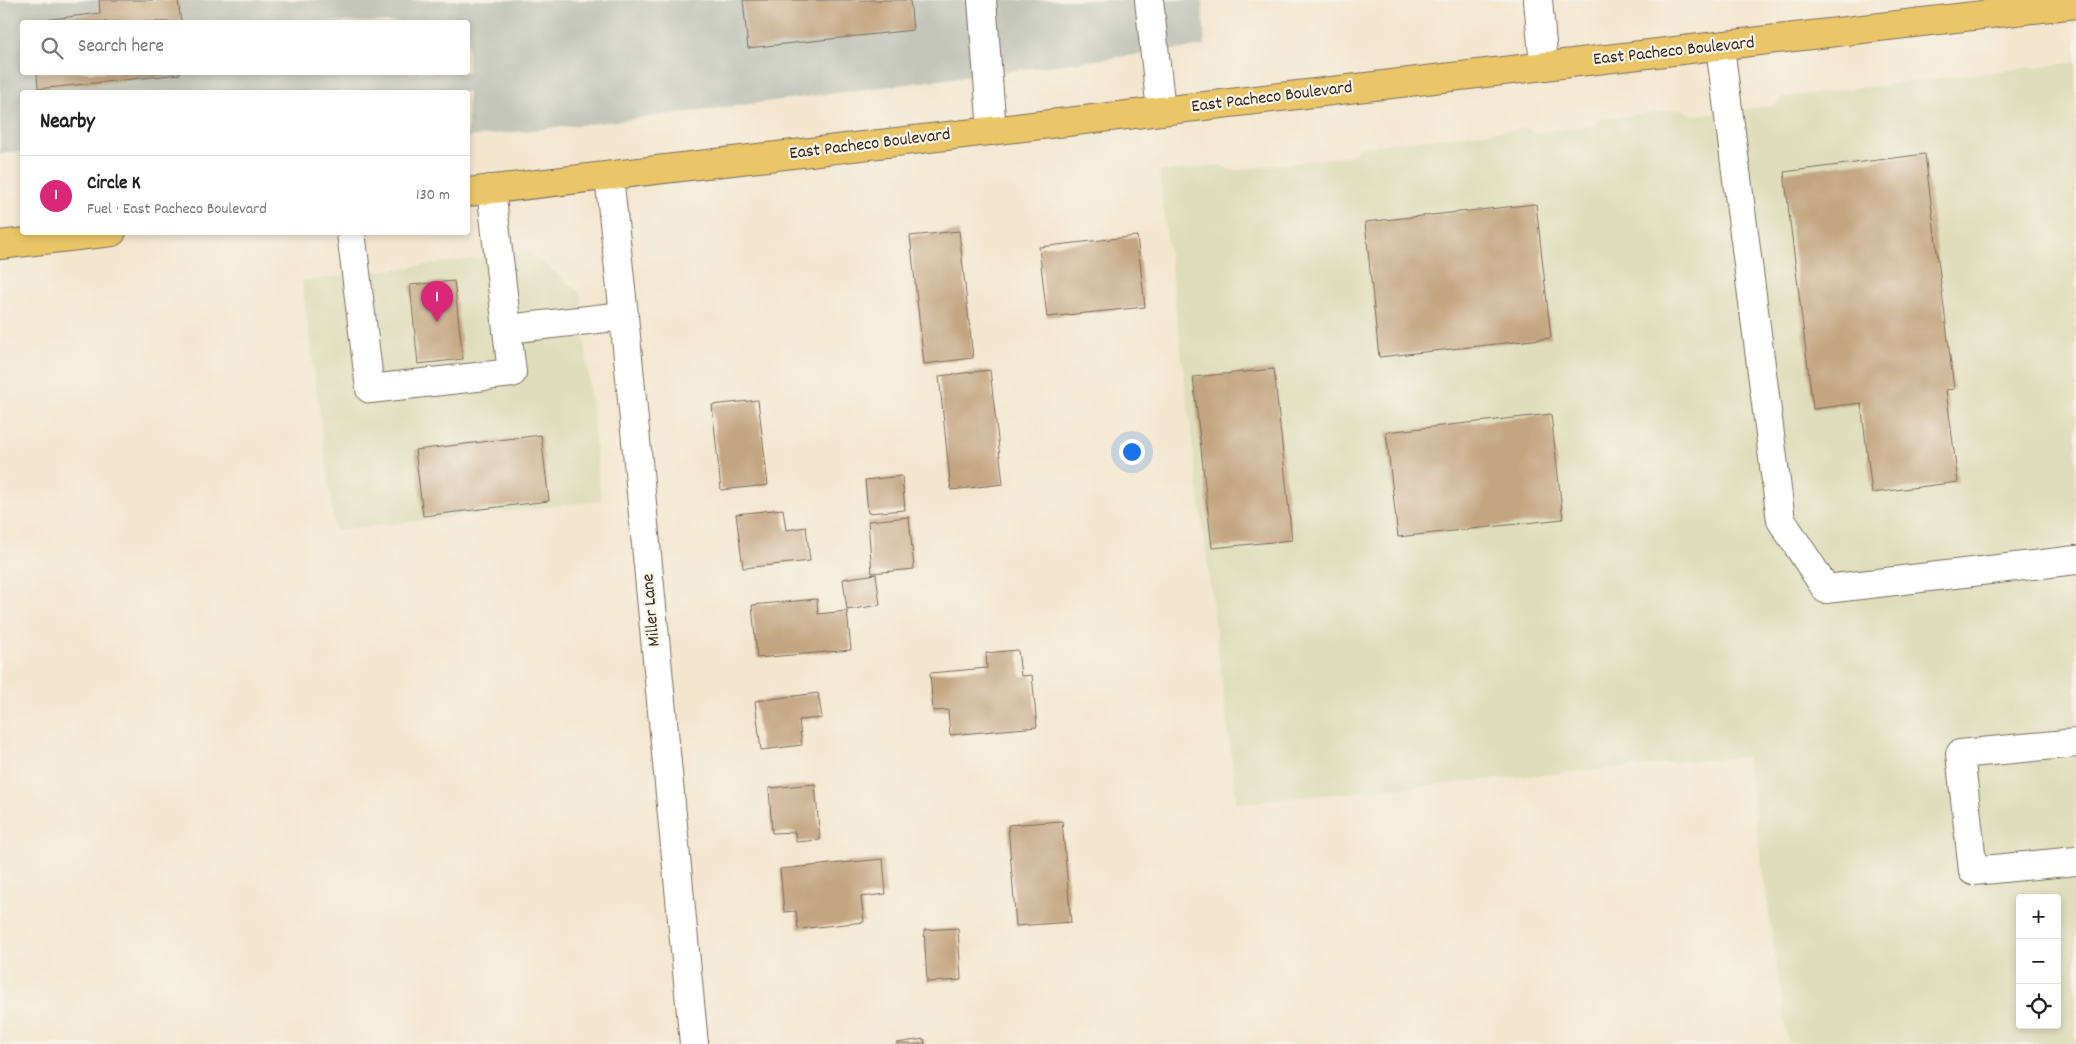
<!DOCTYPE html>
<meta charset="utf-8">
<style>
:root{--surface:#fff;--page:#f2f2f2;--text:#222;--muted:#767676;--line:#e0e0e0;--accent:#db2777}
body{margin:0;font-family:Dekko,sans-serif;background:var(--page);color:var(--text)}
.controls{position:absolute;right:15px;bottom:15px;display:grid;overflow:hidden;border-radius:5px;box-shadow:0 2px 8px #0003}
.controls button{width:45px;height:45px;display:grid;place-items:center;padding:0;border:0;border-bottom:1px solid var(--line);background:var(--surface);color:var(--text);font:25px sans-serif}
.you{position:absolute;left:1131px;top:451px;width:18px;height:18px;margin:-12px;border:4px solid #fff;border-radius:50%;background:#1a73e8;box-shadow:0 0 0 8px #1a73e833}
.badge{display:grid;place-items:center;width:32px;height:32px;border-radius:50%;background:var(--accent);color:#fff;font-size:16px;font-weight:700}
.pin{position:absolute;translate:-50% -41px;filter:drop-shadow(0 1px 2px #0008)}
.pin::after{content:'';position:absolute;top:26px;width:18px;height:15px;background:inherit;clip-path:polygon(0 0,100% 0,50% 100%)}
.list{margin:0;padding:0;list-style:none}
h2{display:flex;justify-content:space-between;align-items:center;height:65px;margin:0;padding:0 20px;font-size:21px}
h2 small{font-size:16px;font-weight:400;color:var(--muted)}
.list li{display:grid;grid-template-columns:32px 1fr auto;gap:15px;align-items:center;box-sizing:border-box;height:80px;padding:0 20px;border-top:1px solid var(--line)}
.list b{display:block;font-size:19px;white-space:nowrap}
.list p{margin:0;font-size:16px;white-space:nowrap;color:var(--muted)}
.list em{font-size:16px;font-style:normal;color:var(--muted)}
.icon{flex:none;width:28px;height:28px;fill:none;stroke:currentColor;stroke-width:2;stroke-linecap:round;stroke-linejoin:round}
.map{position:relative;flex:none;width:2076px;height:1044px;overflow:hidden}
.search{position:absolute;background:var(--surface);box-shadow:0 2px 8px #0003;left:20px;top:20px;width:450px;height:55px;display:flex;align-items:center;gap:12px;box-sizing:border-box;padding:0 18px;border-radius:5px;color:var(--muted);font-size:19px}
.panel{position:absolute;background:var(--surface);box-shadow:0 2px 8px #0003;left:20px;top:90px;width:450px;height:145px;border-radius:5px}
.map>svg:first-child{display:block}
</style>
<div class="map">
<svg width="2076" height="1044" viewBox="0 0 2076 1044">
<rect width="100%" height="100%" fill="#f7f3e8"/>
<filter id="ink" filterUnits="userSpaceOnUse"><feTurbulence type="fractalNoise" baseFrequency=".02" numOctaves="2"/><feDisplacementMap in="SourceGraphic" scale="10" xChannelSelector="R" yChannelSelector="G"/><feConvolveMatrix kernelMatrix="1 2 1 2 8 2 1 2 1" color-interpolation-filters="sRGB"/></filter>
<filter id="wash" filterUnits="userSpaceOnUse"><feTurbulence type="fractalNoise" baseFrequency=".0096" numOctaves="4" result="noise"/><feDisplacementMap in="SourceGraphic" scale="20" xChannelSelector="R" yChannelSelector="G"/><feGaussianBlur stdDeviation="1.12" result="paint"/><feColorMatrix in="noise" values="0 0 0 0 0 0 0 0 0 0 0 0 0 0 0 0 0 1.4 0 .05"/><feComposite in="paint" operator="in"/></filter>
<g filter="url(#wash)">
<rect width="100%" height="100%" fill="#f3e6cf"/>
<!-- built -->
<g fill="#dfddbb" fill-rule="evenodd">
<path d="M 2076,62 L 2076,1044 L 1788,1044 L 1746,756 L 1237,803 L 1159,172 L 1220,165 L 1231,171 L 1349,156 L 1360,147 L 1526,128 L 1535,133 L 1594,125 L 1601,119 L 1681,109 L 1694,115 L 1774,106 L 1783,97 ZM 2020,898 L 2057,898 L 2057,1025 L 2020,1025 Z"/>
<polygon points="528,252 580,293 601,501 335,530 302,281"/>
</g>
<!-- industrial -->
<path fill="#c3c6b9" fill-rule="evenodd" d="M 0,0 L 1202,0 L 1205,46 L 617,121 L 468,137 L 468,92 L 22,92 L 22,151 L 0,154 ZM 22,22 L 468,22 L 468,72 L 22,72 Z"/>
<g id="blocks">
<!-- building -->
<g fill="#c3a581">
<polygon points="99,0 178,0 181,22 28,22 100,13"/>
<polygon points="743,0 910,0 913,30 748,48"/>
<polygon points="37,72 180,72 180,74 38,89"/>
<polygon points="1925,154 1954,389 1946,390 1958,482 1872,493 1861,403 1813,409 1784,172"/>
<polygon points="1536,204 1551,338 1379,357 1365,222"/>
<polygon points="959,231 973,358 924,364 910,236"/>
<polygon points="1137,236 1145,307 1047,317 1039,247"/>
<polygon points="454,281 463,359 418,364 410,285"/>
<polygon points="1274,369 1292,540 1212,548 1193,377"/>
<polygon points="990,370 1003,484 951,490 939,376"/>
<polygon points="758,400 768,485 721,490 712,405"/>
<polygon points="1551,414 1563,519 1398,537 1386,432"/>
<polygon points="541,435 549,501 423,516 415,450"/>
<polygon points="902,476 905,510 868,513 865,480"/>
<polygon points="783,509 786,530 806,527 810,561 743,568 736,514"/>
<polygon points="909,517 914,569 872,573 868,521"/>
<polygon points="876,574 880,605 847,610 843,579"/>
<polygon points="817,599 818,614 847,611 851,650 757,658 752,605"/>
<polygon points="1018,650 1021,676 1032,675 1037,727 950,735 948,710 933,711 930,673 987,668 986,653"/>
<polygon points="818,693 822,718 799,720 802,745 761,750 755,701"/>
<polygon points="815,784 820,840 796,842 795,832 772,833 769,788"/>
<polygon points="1062,821 1071,922 1016,926 1008,825"/>
<polygon points="883,859 886,894 861,897 864,922 798,929 796,911 784,912 780,869"/>
<polygon points="958,928 961,980 927,982 924,930"/>
<polygon points="924,1039 925,1044 896,1044 896,1043"/>
</g>
</g>
</g>
<g filter="url(#ink)">
<use href="#blocks" fill-opacity="0" stroke="#7b6c5c" stroke-width="1"/>
<g fill="none" stroke-linecap="round" stroke-linejoin="round">
<!-- minor casing -->
<g stroke="#7b6c5c" stroke-width="30">
<g id="minor">
<polyline points="982,0 992,131"/>
<polyline points="1149,0 1161,111"/>
<polyline points="1538,0 1544,66"/>
<polyline points="1720,47 1781,520 1826,589 2076,560"/>
<polyline points="609,176 624,316 694,1044"/>
<polyline points="351,232 370,389 512,373 491,189"/>
<polyline points="507,329 624,316"/>
<polyline points="2076,743 1960,754 1973,871 2076,861"/>
</g>
</g>
<!-- highway casing -->
<g stroke="#7b6c5c" stroke-width="30">
<g id="highway">
<polyline points="468,192 2076,4"/>
<polyline points="0,245 112,232"/>
</g>
</g>
<!-- minor -->
<use href="#minor" stroke="#fff" stroke-width="28"/>
<!-- highway -->
<use href="#highway" stroke="#eac669" stroke-width="28"/>
</g>
</g>
<g text-anchor="middle" dominant-baseline="central" stroke-width="4.5" stroke-linejoin="round" paint-order="stroke">
<!-- street labels -->
<g font-size="18" fill="#3b2a1e" stroke="#f7f3e8">
<text transform="translate(1674 52) rotate(-6)">East Pacheco Boulevard</text>
<text transform="translate(1272 98) rotate(-7)">East Pacheco Boulevard</text>
<text transform="translate(870 145) rotate(-7)">East Pacheco Boulevard</text>
<text transform="translate(652 610) rotate(-95)">Miller Lane</text>
</g>
</g>
</svg>
<div class="controls">
<button>+</button>
<button>−</button>
<button><svg class="icon" aria-label="locate" viewBox="0 0 24 24"><circle cx="12" cy="12" r="6"/><path d="M12 2v4M12 18v4M2 12h4M18 12h4"/></svg></button>
</div>
<div class="you"></div>
<div class="pin badge" style="left:437px;top:322px">1</div>
<div class="search"><svg class="icon" aria-label="search" viewBox="0 0 24 24"><circle cx="10" cy="10" r="6"/><path d="M15 15l6 6"/></svg>Search here</div>
<section class="panel">
<h2>Nearby<small></small></h2>
<ul class="list">
<li><span class="badge">1</span><div><b>Circle K</b><p>Fuel · East Pacheco Boulevard</p></div><em>130 m</em></li>
</ul>
</section>
</div>
